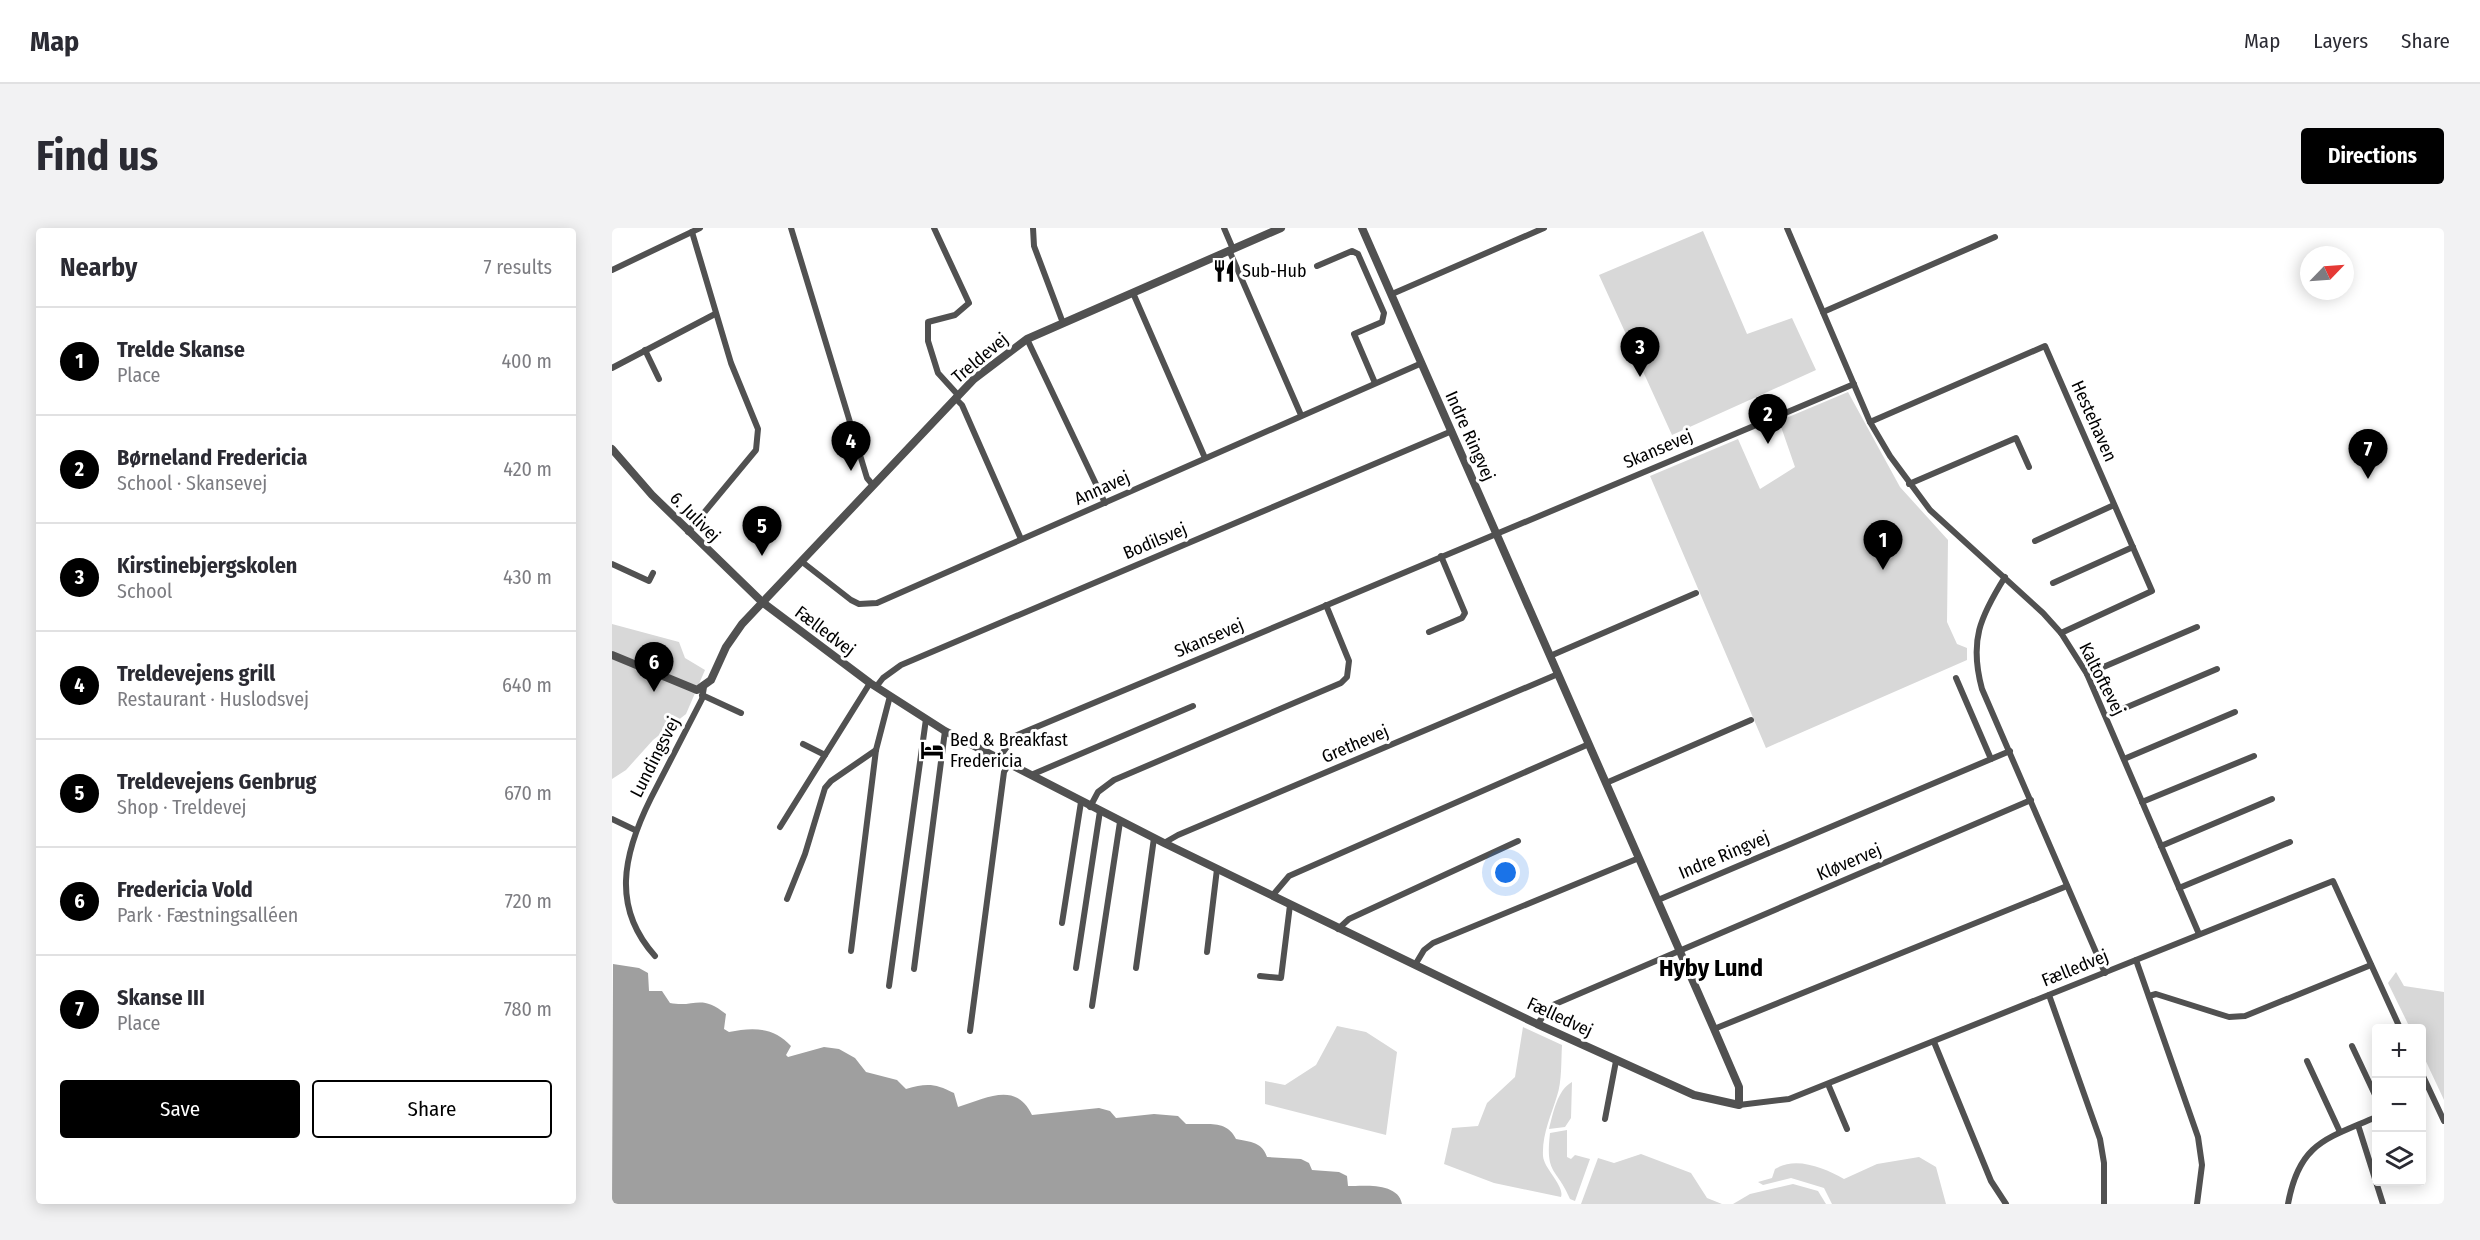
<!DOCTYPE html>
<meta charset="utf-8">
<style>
:root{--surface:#fff;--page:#f2f2f3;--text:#2b2b33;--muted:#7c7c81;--line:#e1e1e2;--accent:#000}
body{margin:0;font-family:"Fira Sans Condensed",sans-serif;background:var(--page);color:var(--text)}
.controls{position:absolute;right:18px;bottom:18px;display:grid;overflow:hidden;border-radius:6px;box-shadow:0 3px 15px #0003}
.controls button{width:54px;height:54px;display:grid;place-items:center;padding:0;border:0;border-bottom:2px solid var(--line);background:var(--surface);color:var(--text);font:30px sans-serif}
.compass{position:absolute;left:1688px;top:18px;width:54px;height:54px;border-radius:50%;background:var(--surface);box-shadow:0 3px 15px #0003;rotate:65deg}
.you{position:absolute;left:894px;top:645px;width:21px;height:21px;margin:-15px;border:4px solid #fff;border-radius:50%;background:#1a73e8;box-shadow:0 0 0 9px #1a73e833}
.badge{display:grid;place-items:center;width:39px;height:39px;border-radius:50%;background:var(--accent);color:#fff;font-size:20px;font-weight:700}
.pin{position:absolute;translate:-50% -50px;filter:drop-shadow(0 2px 3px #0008)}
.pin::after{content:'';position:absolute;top:32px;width:21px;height:18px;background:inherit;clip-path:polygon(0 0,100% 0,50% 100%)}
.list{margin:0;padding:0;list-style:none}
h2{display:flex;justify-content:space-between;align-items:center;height:78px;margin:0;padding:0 24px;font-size:26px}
h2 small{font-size:20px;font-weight:400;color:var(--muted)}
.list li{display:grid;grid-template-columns:39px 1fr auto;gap:18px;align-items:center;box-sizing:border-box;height:108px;padding:0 24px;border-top:2px solid var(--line)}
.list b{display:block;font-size:22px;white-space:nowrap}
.list p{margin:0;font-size:20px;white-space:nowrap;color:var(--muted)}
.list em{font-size:20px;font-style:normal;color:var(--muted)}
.actions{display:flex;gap:12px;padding:18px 24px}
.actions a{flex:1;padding:14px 0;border:2px solid var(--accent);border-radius:6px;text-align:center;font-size:21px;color:var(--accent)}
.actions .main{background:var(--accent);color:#fff}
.icon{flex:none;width:33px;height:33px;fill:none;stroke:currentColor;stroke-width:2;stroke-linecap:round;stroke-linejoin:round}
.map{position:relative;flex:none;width:1832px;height:976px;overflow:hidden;border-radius:6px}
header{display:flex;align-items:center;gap:36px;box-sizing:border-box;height:84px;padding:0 30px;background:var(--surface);border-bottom:2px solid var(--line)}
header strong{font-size:28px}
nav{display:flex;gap:33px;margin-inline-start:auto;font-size:21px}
.intro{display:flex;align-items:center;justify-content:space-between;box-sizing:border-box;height:144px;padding:0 36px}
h1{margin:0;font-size:42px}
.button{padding:15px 27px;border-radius:6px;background:var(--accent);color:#fff;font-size:21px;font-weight:700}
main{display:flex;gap:36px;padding:0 36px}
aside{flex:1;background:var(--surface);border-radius:6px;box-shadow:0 3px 15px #0003}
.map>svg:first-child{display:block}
</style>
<header>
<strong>Map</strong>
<nav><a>Map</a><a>Layers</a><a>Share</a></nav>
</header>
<div class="intro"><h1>Find us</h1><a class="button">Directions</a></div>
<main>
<aside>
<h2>Nearby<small>7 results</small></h2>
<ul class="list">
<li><span class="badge">1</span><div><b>Trelde Skanse</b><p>Place</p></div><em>400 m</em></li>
<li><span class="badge">2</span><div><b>Børneland Fredericia</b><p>School · Skansevej</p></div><em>420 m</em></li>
<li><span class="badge">3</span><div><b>Kirstinebjergskolen</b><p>School</p></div><em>430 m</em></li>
<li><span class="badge">4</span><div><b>Treldevejens grill</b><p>Restaurant · Huslodsvej</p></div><em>640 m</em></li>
<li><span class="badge">5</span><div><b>Treldevejens Genbrug</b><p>Shop · Treldevej</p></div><em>670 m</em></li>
<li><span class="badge">6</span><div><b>Fredericia Vold</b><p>Park · Fæstningsalléen</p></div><em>720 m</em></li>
<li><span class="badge">7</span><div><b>Skanse III</b><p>Place</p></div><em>780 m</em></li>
</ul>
<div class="actions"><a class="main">Save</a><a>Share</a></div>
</aside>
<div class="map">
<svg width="1832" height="976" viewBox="0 0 1832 976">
<rect width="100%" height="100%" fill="#fff"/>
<!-- green -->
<g fill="#d8d8d8">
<polygon points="1091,3 1135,106 1180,90 1204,142 1060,207 987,47"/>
<polygon points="1236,164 1288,259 1336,312 1335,394 1345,416 1355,420 1355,432 1154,520 1038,248 1126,211 1148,261 1183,239 1167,193"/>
<polygon points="0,396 67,414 73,430 93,442 74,486 41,512 14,542 0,551"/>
<polygon points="1784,744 1792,758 1832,764 1832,872 1810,825 1810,800 1798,800 1776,755"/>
<polygon points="725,798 754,804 785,824 774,907 653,876 653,853 673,857 704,837"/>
<path d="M 911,799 L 950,817 C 949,833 950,853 945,868 C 939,888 930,906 931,928 C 932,941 953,958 949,969 L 882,955 L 832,936 L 840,900 L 866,898 L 875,875 L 903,849 Z"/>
<path d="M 960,854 L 959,890 L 953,899 L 937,901 C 941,886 945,862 960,854 Z"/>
<path d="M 955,902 L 955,929 L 959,931 L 963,927 L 978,931 L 963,973 L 958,971 C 945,939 933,948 938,905 Z"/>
<polygon points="1029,926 1079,945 1095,970 1110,976 969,976 986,930 1002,935"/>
<path d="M 1307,929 L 1324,939 L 1334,976 L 1220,976 L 1212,960 L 1179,950 L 1151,957 L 1146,954 L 1160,950 L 1163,941 C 1184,928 1212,940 1232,951 L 1265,936 Z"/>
<polygon points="1181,956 1206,963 1214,976 1121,976 1138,966"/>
</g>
<!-- water -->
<path fill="#9f9f9f" d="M 1,736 L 27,740 L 36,745 L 37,763 L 50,763 L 58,775 C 83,780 88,765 114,786 L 112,801 L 117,804 C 141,799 162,799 179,818 L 174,827 L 176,829 L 212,819 L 227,821 L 243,830 L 254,844 L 285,852 L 294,861 C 314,855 323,855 342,865 L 346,879 C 375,870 404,853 420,887 L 487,880 L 498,883 L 504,890 L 542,886 L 566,888 L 574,896 C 594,897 615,891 624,911 C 639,914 650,914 655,929 L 689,931 L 697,935 L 700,942 L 727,944 L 735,948 L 736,958 C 752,958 786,954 790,976 L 0,976 Z"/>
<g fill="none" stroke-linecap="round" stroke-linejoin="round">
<!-- minor -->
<g stroke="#515151" stroke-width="6">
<polyline points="179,0 255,250 260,256"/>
<polyline points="322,0 357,75 343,87 316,94 316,113 326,145 346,167"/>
<polyline points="421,0 422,18 451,95"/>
<polyline points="612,0 621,21"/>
<polyline points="1175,0 1258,194 1278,228 1318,282 1431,385 1449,405 1475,446 1587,706"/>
<polyline points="617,22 689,187"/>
<polyline points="705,38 740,23 746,26 772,85 770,94 742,106 763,155"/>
<polyline points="0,42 88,0"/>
<polyline points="521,65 593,230"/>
<polyline points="780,66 932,0"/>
<polyline points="1211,84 1383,9"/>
<polyline points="415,111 493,275"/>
<polyline points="33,122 47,151"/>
<polyline points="0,140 103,86"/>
<polyline points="343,170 350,177 409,311"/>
<polyline points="1258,194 1433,118 1540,363 1449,405"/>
<polyline points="1297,256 1404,210 1417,239"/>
<polyline points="76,304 144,222 146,201 119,135 80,4"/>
<polyline points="1423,313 1502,277"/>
<polyline points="189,333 239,372 247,376 265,375 810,135"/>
<polyline points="0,336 37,353 41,345"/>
<path d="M 1393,349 C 1368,389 1357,413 1370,461 L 1493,745"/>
<polyline points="1441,355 1521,319"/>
<polyline points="817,404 850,390 853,385 829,328"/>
<polyline points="938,428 1084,365"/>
<polyline points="1475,446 1585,399"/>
<polyline points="1344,450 1379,531"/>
<polyline points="264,459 271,450 289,437 840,203"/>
<polyline points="90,467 129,485"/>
<polyline points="1494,488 1605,441"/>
<polyline points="191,516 213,527"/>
<polyline points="386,531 403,508 1242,156"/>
<polyline points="1512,531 1623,484"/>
<polyline points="419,547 581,478"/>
<polyline points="994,555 1139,492"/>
<polyline points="1530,574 1642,528"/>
<polyline points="478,579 486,564 502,552 729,455 735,449 737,433 714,377"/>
<polyline points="0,591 23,602"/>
<polyline points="168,599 258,455"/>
<polyline points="552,615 566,607 946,446"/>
<polyline points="1549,618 1660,571"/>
<polyline points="1567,660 1678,614"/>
<polyline points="660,668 677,648 977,516"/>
<polyline points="175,671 193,626 213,560 219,553 264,522"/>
<polyline points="1046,672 1398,523"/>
<polyline points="450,695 469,574"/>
<polyline points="726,701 737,691 906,613"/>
<polyline points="239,723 264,522 278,468"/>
<polyline points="595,724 605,641"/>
<path d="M 43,728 C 0,680 10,628 39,570 C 56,537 73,504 90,471 L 92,459"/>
<polyline points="1524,732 1586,909 1590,937 1585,976"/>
<polyline points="803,737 812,722 821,715 1027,630"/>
<polyline points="464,740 488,583"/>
<polyline points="524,740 542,610"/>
<polyline points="302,741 333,503"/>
<polyline points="648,748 669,750 678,677"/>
<polyline points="277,758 314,491"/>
<polyline points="1437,767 1488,911 1492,935 1492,976"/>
<polyline points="1537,768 1544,766 1617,789 1633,788 1759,737"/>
<polyline points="480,778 508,594"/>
<polyline points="925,796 941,777 1419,572"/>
<polyline points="1102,801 1455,658"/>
<polyline points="358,803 392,544 397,536"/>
<polyline points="1322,814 1379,953 1394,976"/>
<polyline points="1740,818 1764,869"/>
<polyline points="1695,833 1728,904"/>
<polyline points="1810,846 1832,893"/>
<polyline points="1216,856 1235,901"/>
<polyline points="1127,877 1177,871 1721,653 1788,800"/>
<polyline points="993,891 1004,833"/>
<polyline points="1746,897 1771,976"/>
<path d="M 1676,976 C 1687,915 1714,911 1764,889"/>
</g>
<!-- tertiary -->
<g stroke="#515151" stroke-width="8">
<polyline points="0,221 40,267 150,374 258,455 333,503 552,615 925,796 1082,867 1127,877 1127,859 1102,801 750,0"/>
<polyline points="0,427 85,462 99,452 114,419 130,396 362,151 415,111 669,0"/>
</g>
</g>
<!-- icons -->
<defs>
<g id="restaurant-bare" transform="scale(1.8)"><path d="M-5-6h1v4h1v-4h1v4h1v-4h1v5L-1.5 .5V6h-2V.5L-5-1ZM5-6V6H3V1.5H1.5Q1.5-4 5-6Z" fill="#000" stroke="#fff" stroke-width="2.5" paint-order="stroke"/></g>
<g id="hotel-bare" transform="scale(1.8)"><path d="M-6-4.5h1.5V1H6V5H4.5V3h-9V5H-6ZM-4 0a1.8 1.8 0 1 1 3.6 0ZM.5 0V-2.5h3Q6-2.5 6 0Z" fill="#000" stroke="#fff" stroke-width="2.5" paint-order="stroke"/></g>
</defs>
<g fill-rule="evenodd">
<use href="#restaurant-bare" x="612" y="43"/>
<use href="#hotel-bare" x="320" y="522"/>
</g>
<g text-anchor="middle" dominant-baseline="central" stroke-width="6" stroke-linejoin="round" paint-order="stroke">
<!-- poi labels -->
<g font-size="18" fill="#000" stroke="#fff" text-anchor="start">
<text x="630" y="43">Sub-Hub</text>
<text x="338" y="512">Bed &amp; Breakfast<tspan x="338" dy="21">Fredericia</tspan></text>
</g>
<!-- street labels -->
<g font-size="18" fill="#000" stroke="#fff">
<text transform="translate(368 130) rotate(-40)">Treldevej</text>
<text transform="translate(1482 193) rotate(66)">Hestehaven</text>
<text transform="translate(858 208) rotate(66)">Indre Ringvej</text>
<text transform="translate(1046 221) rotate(-23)">Skansevej</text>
<text transform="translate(490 260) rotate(-24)">Annavej</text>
<text transform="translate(83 289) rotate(45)">6. Julivej</text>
<text transform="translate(543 313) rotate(-23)">Bodilsvej</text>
<text transform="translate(213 403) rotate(37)">Fælledvej</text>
<text transform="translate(597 410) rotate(-23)">Skansevej</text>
<text transform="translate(1490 451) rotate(63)">Kaltoftevej</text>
<text transform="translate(743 516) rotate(-23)">Grethevej</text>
<text transform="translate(43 529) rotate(-63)">Lundingsvej</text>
<text transform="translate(1112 627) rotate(-23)">Indre Ringvej</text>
<text transform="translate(1237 634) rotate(-23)">Kløvervej</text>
<text transform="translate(1463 740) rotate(-22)">Fælledvej</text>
<text transform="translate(948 789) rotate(25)">Fælledvej</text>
</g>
<!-- district labels -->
<g font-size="24" font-weight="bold" fill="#000" stroke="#fff">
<text x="1099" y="740">Hyby Lund</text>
</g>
</g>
</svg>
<div class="controls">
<button>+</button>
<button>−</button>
<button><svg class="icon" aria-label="layers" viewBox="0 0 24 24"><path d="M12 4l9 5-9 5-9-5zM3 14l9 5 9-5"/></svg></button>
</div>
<svg class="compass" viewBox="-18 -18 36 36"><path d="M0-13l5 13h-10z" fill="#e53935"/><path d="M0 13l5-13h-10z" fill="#7c7c81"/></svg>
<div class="you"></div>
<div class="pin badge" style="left:1271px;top:342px">1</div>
<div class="pin badge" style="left:1156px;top:216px">2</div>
<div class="pin badge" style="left:1028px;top:149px">3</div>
<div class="pin badge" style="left:239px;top:243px">4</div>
<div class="pin badge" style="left:150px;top:328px">5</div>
<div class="pin badge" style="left:42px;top:464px">6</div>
<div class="pin badge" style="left:1756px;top:251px">7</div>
</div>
</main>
